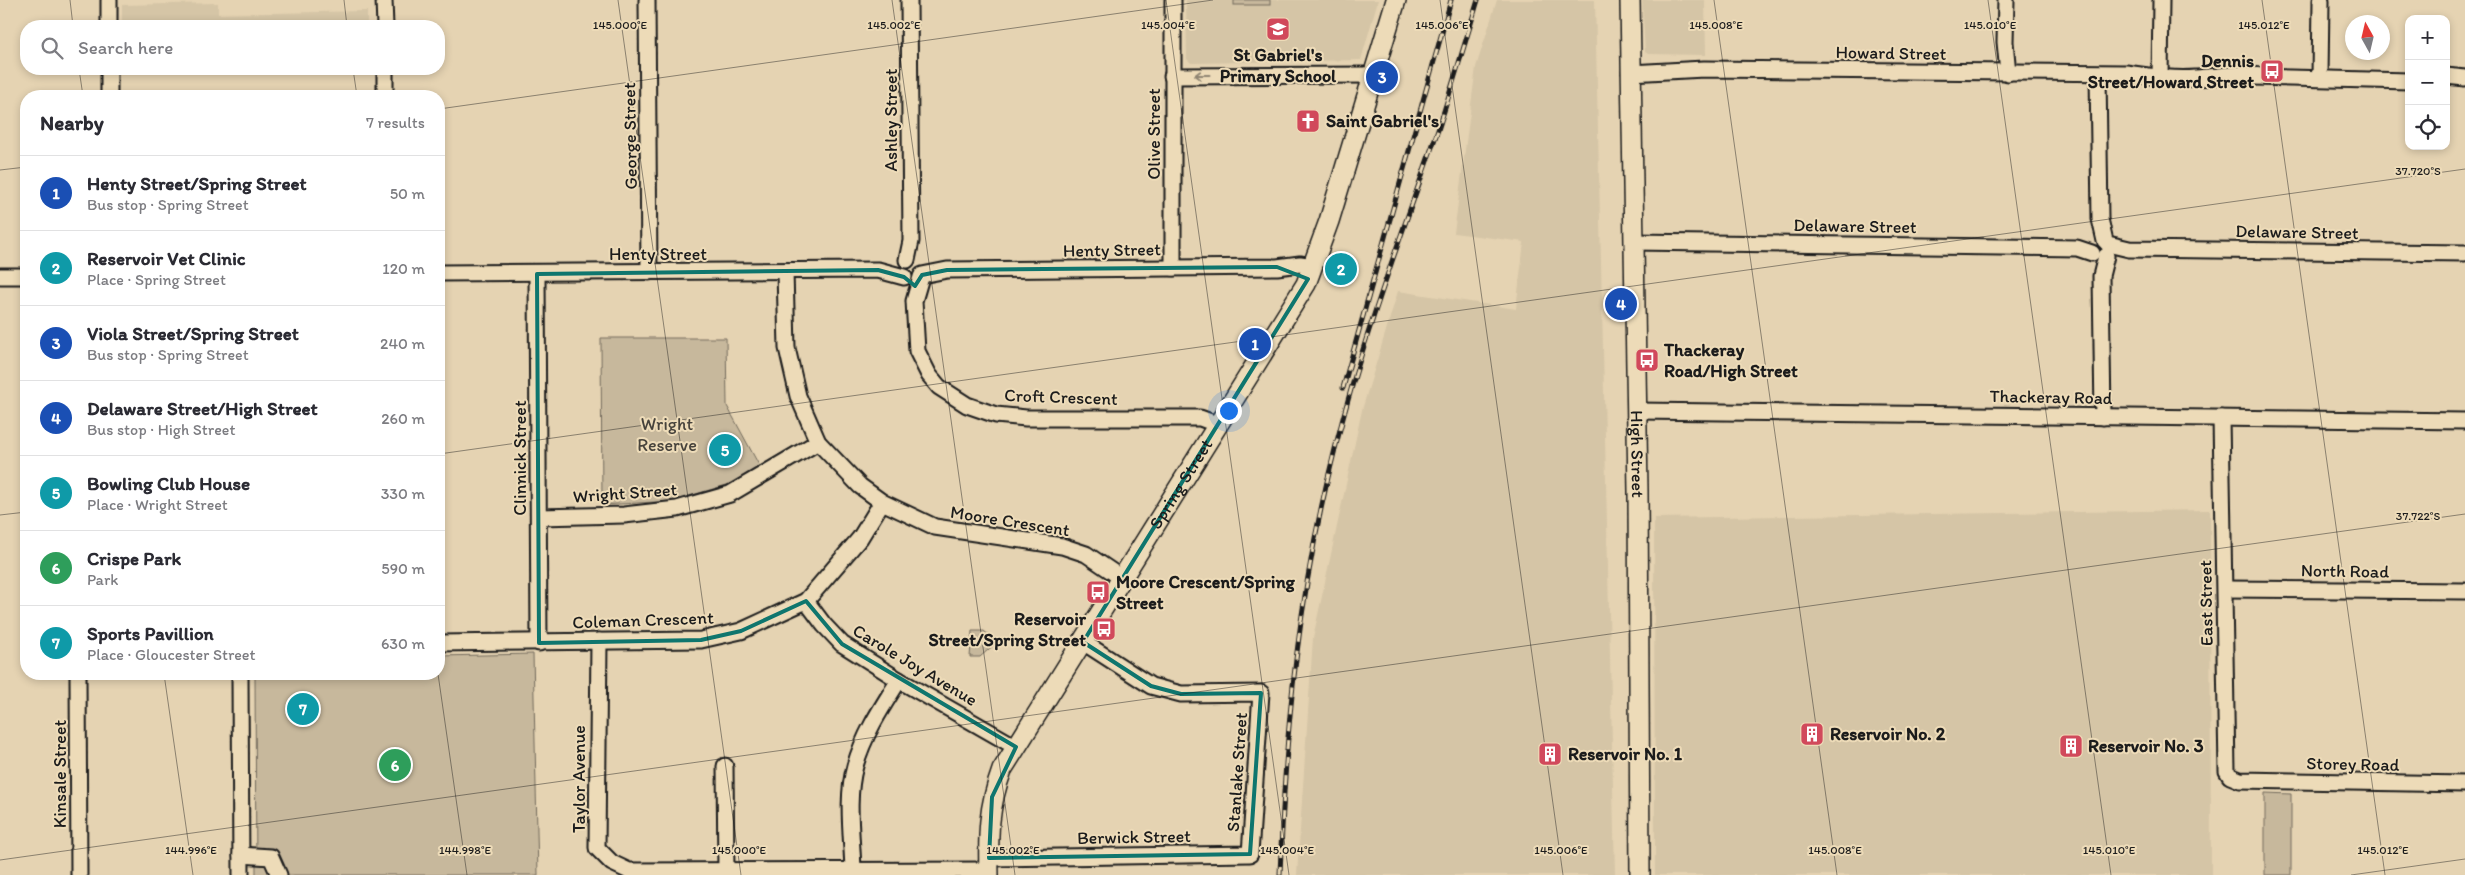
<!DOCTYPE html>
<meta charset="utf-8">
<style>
:root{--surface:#fff;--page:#f7f7f7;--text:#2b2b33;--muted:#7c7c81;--line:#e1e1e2;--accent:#7c3aed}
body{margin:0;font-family:Itim,sans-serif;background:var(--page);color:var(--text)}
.controls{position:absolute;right:15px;top:15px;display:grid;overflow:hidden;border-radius:10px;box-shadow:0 2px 8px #0003}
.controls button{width:45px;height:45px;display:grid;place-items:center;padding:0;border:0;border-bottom:1px solid var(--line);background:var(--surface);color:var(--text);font:25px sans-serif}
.compass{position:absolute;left:2345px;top:15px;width:45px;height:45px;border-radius:50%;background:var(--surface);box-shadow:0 2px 8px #0003;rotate:352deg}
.you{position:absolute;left:1228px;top:410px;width:18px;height:18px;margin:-12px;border:4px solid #fff;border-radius:50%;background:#1a73e8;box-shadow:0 0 0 8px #1a73e833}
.badge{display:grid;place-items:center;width:32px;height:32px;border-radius:50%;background:var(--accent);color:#fff;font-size:16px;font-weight:700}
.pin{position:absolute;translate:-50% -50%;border:2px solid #fff;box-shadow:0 1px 5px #0006}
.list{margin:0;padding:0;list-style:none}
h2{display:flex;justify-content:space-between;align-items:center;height:65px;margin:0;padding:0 20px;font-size:21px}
h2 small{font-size:16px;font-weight:400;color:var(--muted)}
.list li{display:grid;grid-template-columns:32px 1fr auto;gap:15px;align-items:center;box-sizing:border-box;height:75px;padding:0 20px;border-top:1px solid var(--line)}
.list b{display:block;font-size:19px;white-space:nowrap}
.list p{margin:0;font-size:16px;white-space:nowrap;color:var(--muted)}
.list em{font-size:16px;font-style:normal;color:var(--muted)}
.icon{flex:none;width:28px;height:28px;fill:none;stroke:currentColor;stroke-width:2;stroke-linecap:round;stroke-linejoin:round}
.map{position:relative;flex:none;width:2465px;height:875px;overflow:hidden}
.search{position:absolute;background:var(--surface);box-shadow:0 2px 8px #0003;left:20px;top:20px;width:425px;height:55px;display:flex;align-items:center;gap:12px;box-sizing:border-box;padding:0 18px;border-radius:20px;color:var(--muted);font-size:19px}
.panel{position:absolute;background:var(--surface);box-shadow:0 2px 8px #0003;left:20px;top:90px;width:425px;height:590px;border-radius:20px}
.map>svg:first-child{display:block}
</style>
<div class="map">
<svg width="2465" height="875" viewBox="0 0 2465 875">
<rect width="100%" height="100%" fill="#e5d3b2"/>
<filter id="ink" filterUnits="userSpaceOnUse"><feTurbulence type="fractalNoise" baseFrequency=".02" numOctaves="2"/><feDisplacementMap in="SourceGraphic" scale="10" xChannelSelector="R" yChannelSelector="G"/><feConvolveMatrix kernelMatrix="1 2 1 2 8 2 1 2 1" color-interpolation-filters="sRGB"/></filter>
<g filter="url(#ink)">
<!-- built -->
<g fill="#d5c5a6">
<polygon points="1186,0 1378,0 1361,60 1191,63 1187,59"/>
<polygon points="1497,0 1595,0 1615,875 1297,875 1313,638 1362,410 1398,291 1516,309 1524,242 1454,233 1476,67"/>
<polygon points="1642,0 1705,0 1706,55 1648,54 1645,52"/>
<polygon points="218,3 218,14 367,11 367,26 122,26 122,5"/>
<polygon points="216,69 322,69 322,71 216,74"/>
<polygon points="2210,510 2211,875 1655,875 1654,518"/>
</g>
<!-- green -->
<g fill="#c7b89c" stroke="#726a5c">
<rect x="1234" y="0" width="36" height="5"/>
<polygon points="601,338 726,338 727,406 760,467 730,484 672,501 602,505"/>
<polygon points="972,631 984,631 997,642 980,657 970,657"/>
<polygon points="533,654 538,875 256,875 255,674 439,674 439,656"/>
<polygon points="2265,793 2291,794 2291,875 2265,875"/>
</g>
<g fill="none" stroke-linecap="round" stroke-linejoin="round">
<!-- minor casing -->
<g stroke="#1c1c1c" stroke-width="19">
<g id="minor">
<polyline points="109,0 109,26"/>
<polyline points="384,0 385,26"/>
<polyline points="647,0 649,272"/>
<polyline points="2006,0 2005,42 2008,73"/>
<polyline points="109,69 109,96"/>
<polyline points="385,69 385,96"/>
<path d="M 1630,73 L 1704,69 L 2126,73 C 2149,76 2173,80 2196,78 C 2218,77 2239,72 2261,76"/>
<polyline points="2098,74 2100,219 2105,241"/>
<polyline points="1172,76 1374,75"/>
<polyline points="2446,76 2465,78"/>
<polyline points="2253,77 2409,81"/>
<polyline points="2320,77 2321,0"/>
<polyline points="2160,78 2161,0"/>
<polyline points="1633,242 2077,248 2092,253"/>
<polyline points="2108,244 2129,249 2465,253"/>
<polyline points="907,260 911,241 909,0"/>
<polyline points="1173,268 1173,0"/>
<polyline points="785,272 787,348 798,396 818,442 860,486 882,502 935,527 1062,546 1086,554 1123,579"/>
<polyline points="439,273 878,270 904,277"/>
<polyline points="537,274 539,643"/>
<polyline points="922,275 947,270 1277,267 1300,264 1313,266"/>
<polyline points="0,276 26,276"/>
<polyline points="921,277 914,301 917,351 929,375 939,387 967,405 996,415 1026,418 1200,418 1219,425"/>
<polyline points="1637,411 2465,421"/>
<polyline points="2103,417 2101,276 2106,256"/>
<polyline points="2221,418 2227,771 2230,776 2240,780 2465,784"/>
<polyline points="539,517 624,515 677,509 730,494 818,442"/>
<polyline points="2225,589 2465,591"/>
<polyline points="806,601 824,625 842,644 899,680 1016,747"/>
<polyline points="599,641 597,848 612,863 629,871 989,870"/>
<polyline points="439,643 701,640 741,631 806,601 860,538 882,502"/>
<polyline points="78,674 79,875"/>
<polyline points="240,674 241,875"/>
<polyline points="725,766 726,871"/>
<polyline points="241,855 271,857 279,875"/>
<polyline points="989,858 1250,854 1261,693 1181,694 1151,686 1083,642"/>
<path d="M 853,870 C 852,836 846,798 855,766 C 864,734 882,707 899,680"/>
</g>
</g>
<!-- major casing -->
<g stroke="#1c1c1c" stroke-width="22">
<g id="major">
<path id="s1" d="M 1630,0 L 1638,491 L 1640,875"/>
<path id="s2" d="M 989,875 C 988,835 988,808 1002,770 L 1306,284 L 1329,221 L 1396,0"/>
</g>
</g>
<!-- minor -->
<use href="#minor" stroke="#eddbb8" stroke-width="15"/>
<!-- major -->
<use href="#major" stroke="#eddbb8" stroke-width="19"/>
<!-- rail casing -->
<g stroke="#1c1c1c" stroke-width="5">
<g id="rail">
<polyline points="1343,388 1451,0"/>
<path d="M 1280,875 C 1285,731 1299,589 1335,449 C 1362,340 1401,236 1438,130 C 1452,87 1465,43 1478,0"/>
</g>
</g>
<!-- rail -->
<use href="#rail" stroke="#eddbb8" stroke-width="3" stroke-dasharray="9" stroke-linecap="butt"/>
</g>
<!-- one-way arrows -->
<defs><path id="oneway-shaft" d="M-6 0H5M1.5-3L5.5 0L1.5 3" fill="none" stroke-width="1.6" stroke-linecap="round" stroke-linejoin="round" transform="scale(1.25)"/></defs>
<use stroke="#8f8572" href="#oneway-shaft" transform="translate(1202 75) rotate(180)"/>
</g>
<!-- marked area -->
<path fill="none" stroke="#0f766e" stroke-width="4" stroke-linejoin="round" d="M 1277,267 L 1308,279 L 1083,642 L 1151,686 L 1181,694 L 1261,693 L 1250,854 L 989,858 L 992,797 L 1016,747 L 842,644 L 806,601 L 741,631 L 701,640 L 539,643 L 537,274 L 878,270 L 904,277 L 915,286 L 922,275 L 947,270 Z"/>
<!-- ticks -->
<path fill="none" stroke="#1c1c1c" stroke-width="1" stroke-opacity="0.45" d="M 70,0 L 73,26M 344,0 L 347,26M 618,0 L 741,875M 892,0 L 1015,875M 1166,0 L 1289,875M 1440,0 L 1563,875M 1714,0 L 1837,875M 1988,0 L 2111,875M 2262,0 L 2385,875M 79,69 L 83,96M 353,69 L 357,96M 439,109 L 1213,0M 0,170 L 26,167M 439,454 L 2465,169M 0,515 L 26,512M 164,674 L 193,875M 438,674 L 467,875M 0,860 L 2465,514M 2351,875 L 2465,859"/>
<!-- icons -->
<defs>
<g id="school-square" transform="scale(1.25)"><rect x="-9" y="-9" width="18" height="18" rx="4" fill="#d1495b" stroke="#eddbb8"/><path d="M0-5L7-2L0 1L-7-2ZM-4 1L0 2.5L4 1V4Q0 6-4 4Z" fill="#fff"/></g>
<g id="bus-square" transform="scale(1.25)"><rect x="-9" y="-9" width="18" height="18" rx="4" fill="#d1495b" stroke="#eddbb8"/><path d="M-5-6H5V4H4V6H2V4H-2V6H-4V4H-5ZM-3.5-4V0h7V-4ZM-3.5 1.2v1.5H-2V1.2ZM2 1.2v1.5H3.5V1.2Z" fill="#fff"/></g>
<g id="church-square" transform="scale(1.25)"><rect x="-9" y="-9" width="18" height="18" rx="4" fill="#d1495b" stroke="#eddbb8"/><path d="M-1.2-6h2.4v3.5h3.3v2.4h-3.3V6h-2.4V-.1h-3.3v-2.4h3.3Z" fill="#fff"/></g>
<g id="building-square" transform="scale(1.25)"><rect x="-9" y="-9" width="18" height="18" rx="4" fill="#d1495b" stroke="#eddbb8"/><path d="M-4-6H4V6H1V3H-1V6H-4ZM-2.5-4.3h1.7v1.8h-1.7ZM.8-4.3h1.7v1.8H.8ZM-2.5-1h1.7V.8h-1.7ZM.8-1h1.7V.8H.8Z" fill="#fff"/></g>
</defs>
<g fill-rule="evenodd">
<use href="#school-square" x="1278" y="29"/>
<use href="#bus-square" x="2272" y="71"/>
<use href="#church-square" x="1308" y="121"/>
<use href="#bus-square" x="1647" y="360"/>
<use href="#bus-square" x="1098" y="592"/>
<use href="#bus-square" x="1104" y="629"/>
<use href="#building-square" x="1812" y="734"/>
<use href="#building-square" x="2071" y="746"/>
<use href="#building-square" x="1550" y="754"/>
</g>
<g text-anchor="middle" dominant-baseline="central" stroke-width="4" stroke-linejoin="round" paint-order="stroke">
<!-- street labels -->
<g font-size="18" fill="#1c1c1c" stroke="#eddbb8">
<text transform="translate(1891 53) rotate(1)">Howard Street</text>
<text transform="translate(891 120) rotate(-90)">Ashley Street</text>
<text transform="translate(1154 134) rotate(-90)">Olive Street</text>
<text transform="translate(630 136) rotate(-91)">George Street</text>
<text transform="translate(1855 226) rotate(1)">Delaware Street</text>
<text transform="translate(2297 232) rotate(1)">Delaware Street</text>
<text transform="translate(1112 250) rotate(-1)">Henty Street</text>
<text x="658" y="254">Henty Street</text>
<text transform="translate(1061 397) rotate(2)">Croft Crescent</text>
<text transform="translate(2051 397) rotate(1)">Thackeray Road</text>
<text stroke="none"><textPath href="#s1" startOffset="454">High Street</textPath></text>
<text transform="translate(520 458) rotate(-90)">Clinnick Street</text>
<text stroke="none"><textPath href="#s2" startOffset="444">Spring Street</textPath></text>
<text transform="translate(625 493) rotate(-4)">Wright Street</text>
<text transform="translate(1010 521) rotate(9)">Moore Crescent</text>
<text transform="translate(2345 571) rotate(1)">North Road</text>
<text transform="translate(2206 603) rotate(-91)">East Street</text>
<text transform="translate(643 620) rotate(-2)">Coleman Crescent</text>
<text transform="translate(915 665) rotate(31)">Carole Joy Avenue</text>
<text transform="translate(2353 764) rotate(1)">Storey Road</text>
<text transform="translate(1237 772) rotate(-86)">Stanlake Street</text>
<text transform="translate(60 774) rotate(-90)">Kinsale Street</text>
<text transform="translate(579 779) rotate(-90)">Taylor Avenue</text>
<text transform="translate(1134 837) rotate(-1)">Berwick Street</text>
</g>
<!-- poi labels -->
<g font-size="18" font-weight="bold" fill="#1c1c1c" stroke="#eddbb8" text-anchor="start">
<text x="1278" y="55" text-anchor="middle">St Gabriel's<tspan x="1278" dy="21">Primary School</tspan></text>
<text x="2254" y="61" text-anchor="end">Dennis<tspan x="2254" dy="21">Street/Howard Street</tspan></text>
<text x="1326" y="121">Saint Gabriel's</text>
<text x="1664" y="350">Thackeray<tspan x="1664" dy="21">Road/High Street</tspan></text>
<text x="1116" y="582">Moore Crescent/Spring<tspan x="1116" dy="21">Street</tspan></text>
<text x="1086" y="619" text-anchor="end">Reservoir<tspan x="1086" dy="21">Street/Spring Street</tspan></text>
<text x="1830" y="734">Reservoir No. 2</text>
<text x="2088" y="746">Reservoir No. 3</text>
<text x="1568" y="754">Reservoir No. 1</text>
</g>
<!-- park labels -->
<g font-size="18" fill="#47433c" stroke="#eddbb8">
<text x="667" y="424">Wright<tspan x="667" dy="21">Reserve</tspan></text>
</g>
</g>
<g font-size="12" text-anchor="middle" fill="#1c1c1c" stroke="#eddbb8" stroke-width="4" stroke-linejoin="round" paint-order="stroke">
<text x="620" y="29">145.000°E</text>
<text x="894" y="29">145.002°E</text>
<text x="1168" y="29">145.004°E</text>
<text x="1442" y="29">145.006°E</text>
<text x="1716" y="29">145.008°E</text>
<text x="1990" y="29">145.010°E</text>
<text x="2264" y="29">145.012°E</text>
<text x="2418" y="175">37.720°S</text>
<text x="2418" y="520">37.722°S</text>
<text x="191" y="854">144.996°E</text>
<text x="465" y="854">144.998°E</text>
<text x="739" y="854">145.000°E</text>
<text x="1013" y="854">145.002°E</text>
<text x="1287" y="854">145.004°E</text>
<text x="1561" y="854">145.006°E</text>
<text x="1835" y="854">145.008°E</text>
<text x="2109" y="854">145.010°E</text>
<text x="2383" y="854">145.012°E</text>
</g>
</svg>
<div class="controls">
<button>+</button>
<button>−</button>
<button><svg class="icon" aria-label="locate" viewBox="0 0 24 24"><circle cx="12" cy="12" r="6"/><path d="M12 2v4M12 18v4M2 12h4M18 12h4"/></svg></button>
</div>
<svg class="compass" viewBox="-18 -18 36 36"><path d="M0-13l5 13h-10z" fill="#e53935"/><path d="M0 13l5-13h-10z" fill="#7c7c81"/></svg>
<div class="you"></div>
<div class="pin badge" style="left:1255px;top:344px;background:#1a4fb4">1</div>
<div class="pin badge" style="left:1341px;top:269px;background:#0f9aa8">2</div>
<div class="pin badge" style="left:1382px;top:77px;background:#1a4fb4">3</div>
<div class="pin badge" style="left:1621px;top:304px;background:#1a4fb4">4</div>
<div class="pin badge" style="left:725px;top:450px;background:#0f9aa8">5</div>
<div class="pin badge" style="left:395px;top:765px;background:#2e9e5b">6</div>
<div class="pin badge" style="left:303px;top:709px;background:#0f9aa8">7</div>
<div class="search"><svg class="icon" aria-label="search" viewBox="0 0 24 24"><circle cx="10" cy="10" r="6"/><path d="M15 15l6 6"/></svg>Search here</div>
<section class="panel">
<h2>Nearby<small>7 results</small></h2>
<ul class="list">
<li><span class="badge" style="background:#1a4fb4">1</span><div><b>Henty Street/Spring Street</b><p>Bus stop · Spring Street</p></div><em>50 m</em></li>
<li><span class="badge" style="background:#0f9aa8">2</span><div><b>Reservoir Vet Clinic</b><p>Place · Spring Street</p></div><em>120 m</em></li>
<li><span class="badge" style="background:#1a4fb4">3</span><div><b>Viola Street/Spring Street</b><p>Bus stop · Spring Street</p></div><em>240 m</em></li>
<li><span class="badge" style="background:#1a4fb4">4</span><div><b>Delaware Street/High Street</b><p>Bus stop · High Street</p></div><em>260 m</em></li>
<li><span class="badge" style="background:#0f9aa8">5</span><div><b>Bowling Club House</b><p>Place · Wright Street</p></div><em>330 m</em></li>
<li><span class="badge" style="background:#2e9e5b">6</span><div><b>Crispe Park</b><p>Park</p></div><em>590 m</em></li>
<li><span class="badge" style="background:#0f9aa8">7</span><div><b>Sports Pavillion</b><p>Place · Gloucester Street</p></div><em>630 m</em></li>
</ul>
</section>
</div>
